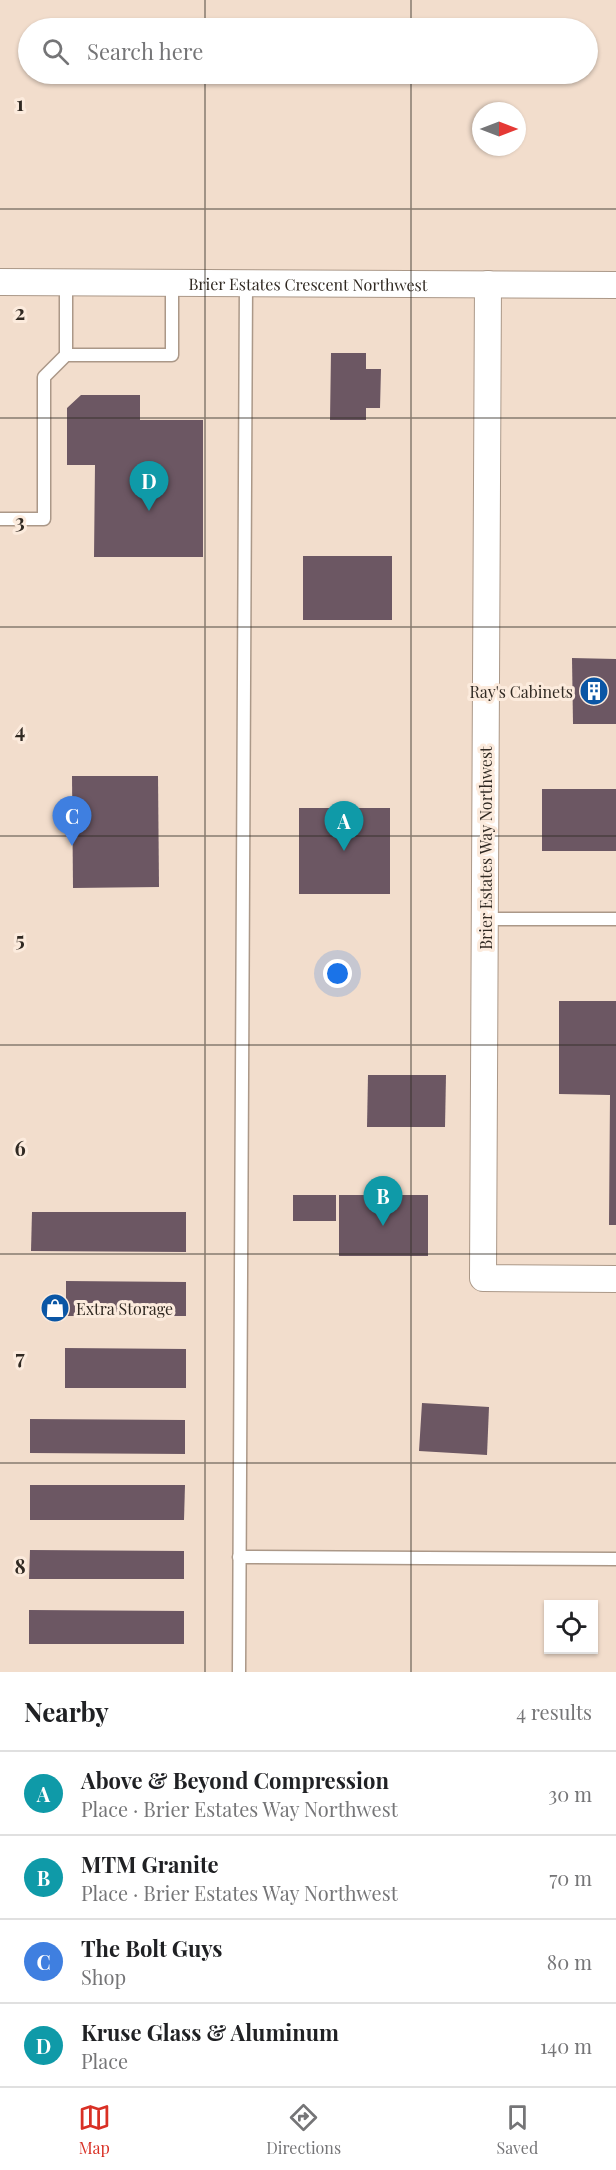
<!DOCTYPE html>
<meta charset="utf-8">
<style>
:root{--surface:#fff;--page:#f6f6f6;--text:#202124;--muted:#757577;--line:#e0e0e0;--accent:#d93025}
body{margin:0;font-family:"Playfair Display",serif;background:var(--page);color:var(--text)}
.controls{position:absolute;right:18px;bottom:18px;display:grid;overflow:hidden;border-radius:0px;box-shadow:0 2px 4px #0004}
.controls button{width:54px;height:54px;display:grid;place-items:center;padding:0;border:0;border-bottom:2px solid var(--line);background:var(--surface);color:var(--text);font:30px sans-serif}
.compass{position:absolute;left:472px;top:102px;width:54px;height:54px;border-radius:50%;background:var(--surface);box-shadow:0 2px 4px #0004;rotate:90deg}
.you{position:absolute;left:338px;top:974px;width:21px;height:21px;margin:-15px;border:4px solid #fff;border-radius:50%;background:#1a73e8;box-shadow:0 0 0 9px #1a73e833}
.badge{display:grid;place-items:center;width:39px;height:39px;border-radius:50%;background:var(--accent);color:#fff;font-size:20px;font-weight:700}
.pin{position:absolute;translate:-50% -50px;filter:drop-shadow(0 2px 3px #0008)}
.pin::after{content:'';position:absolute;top:32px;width:21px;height:18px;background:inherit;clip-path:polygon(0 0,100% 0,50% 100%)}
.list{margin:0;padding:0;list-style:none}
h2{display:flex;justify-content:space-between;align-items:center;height:78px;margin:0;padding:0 24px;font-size:26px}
h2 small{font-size:20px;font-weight:400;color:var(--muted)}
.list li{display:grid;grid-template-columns:39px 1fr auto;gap:18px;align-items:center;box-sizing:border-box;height:84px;padding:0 24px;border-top:2px solid var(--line)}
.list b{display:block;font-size:22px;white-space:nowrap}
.list p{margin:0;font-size:20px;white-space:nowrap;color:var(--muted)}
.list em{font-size:20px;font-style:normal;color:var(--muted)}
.icon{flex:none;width:33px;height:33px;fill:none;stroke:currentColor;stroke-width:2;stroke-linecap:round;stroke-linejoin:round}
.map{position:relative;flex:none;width:616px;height:1672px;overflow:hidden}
.search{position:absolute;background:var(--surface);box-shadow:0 2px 4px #0004;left:18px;right:18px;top:18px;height:66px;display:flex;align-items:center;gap:15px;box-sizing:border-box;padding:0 21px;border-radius:33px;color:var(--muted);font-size:22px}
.sheet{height:414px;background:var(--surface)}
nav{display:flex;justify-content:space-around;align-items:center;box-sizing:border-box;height:84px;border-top:2px solid var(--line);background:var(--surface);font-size:16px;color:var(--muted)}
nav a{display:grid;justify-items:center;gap:3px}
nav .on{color:var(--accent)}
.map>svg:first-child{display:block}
</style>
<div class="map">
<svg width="616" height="1672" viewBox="0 0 616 1672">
<rect width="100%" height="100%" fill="#f2ddcc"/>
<!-- building -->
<g fill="#6c5763">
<polygon points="331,353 366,353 366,369 381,369 380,408 366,408 366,420 330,420"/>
<polygon points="81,395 140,395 140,420 203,420 203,557 94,557 95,465 67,465 67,408"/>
<rect x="303" y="556" width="89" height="64"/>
<polygon points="572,658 616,659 616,724 573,724"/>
<polygon points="72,776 158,776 159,887 73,888"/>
<rect x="542" y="789" width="74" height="62"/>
<rect x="299" y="808" width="91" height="86"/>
<polygon points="559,1001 616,1001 616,1225 609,1225 610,1095 559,1094"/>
<polygon points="368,1075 446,1075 445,1127 367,1127"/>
<rect x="293" y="1195" width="43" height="26"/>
<rect x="339" y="1195" width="89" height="61"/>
<polygon points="32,1212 186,1212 186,1252 31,1251"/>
<polygon points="66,1281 186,1282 186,1316 66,1316"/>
<rect x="49" y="1302" width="13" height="12"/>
<polygon points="65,1348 186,1349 186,1388 65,1388"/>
<polygon points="422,1403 489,1407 487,1455 419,1451"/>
<polygon points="30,1419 185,1420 185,1454 30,1453"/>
<polygon points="30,1485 185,1485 184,1520 30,1520"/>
<polygon points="30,1550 184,1551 184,1579 29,1579"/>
<polygon points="29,1610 184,1611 184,1644 29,1644"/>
</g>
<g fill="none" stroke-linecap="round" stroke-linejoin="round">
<!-- service casing -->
<g stroke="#ab9888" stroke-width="15">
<g id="service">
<polyline points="66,282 66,355"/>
<polyline points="0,519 44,519 44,377 66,355 172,355 172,283"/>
<polyline points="485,919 616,919"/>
<polyline points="239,1557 616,1559"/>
<polyline points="239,1672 246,283"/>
</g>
</g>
<!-- minor casing -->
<g stroke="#ab9888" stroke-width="28">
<g id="minor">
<path id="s1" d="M 0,282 L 616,285"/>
<polyline points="488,284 483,1278 616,1279"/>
</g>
</g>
<!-- service -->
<use href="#service" stroke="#fff" stroke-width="12"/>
<!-- minor -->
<use href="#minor" stroke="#fff" stroke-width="26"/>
</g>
<!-- grid -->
<path fill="none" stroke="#302922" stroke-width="1.5" stroke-opacity="0.55" d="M 205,0 L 205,28M 411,0 L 411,28M 205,74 L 205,1672M 411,74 L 411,1672M 0,209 L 616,209M 0,418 L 616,418M 0,627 L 616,627M 0,836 L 616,836M 0,1045 L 616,1045M 0,1254 L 616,1254M 0,1463 L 616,1463"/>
<!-- icons -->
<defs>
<g id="building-disc" transform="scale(1.5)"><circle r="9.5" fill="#0a56a5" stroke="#fcebdd"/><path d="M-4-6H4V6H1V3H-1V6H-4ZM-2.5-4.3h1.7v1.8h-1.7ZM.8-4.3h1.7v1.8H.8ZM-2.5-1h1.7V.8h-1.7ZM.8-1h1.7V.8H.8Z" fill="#fff"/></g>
<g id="shop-disc" transform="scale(1.5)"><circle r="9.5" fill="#0a56a5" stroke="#fcebdd"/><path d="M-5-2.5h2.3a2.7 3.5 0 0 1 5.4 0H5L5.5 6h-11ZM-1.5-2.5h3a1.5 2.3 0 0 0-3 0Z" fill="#fff"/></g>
</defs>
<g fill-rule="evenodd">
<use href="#building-disc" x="594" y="691"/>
<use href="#shop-disc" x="55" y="1308"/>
</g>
<g text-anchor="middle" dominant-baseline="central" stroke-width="6" stroke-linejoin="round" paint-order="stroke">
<!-- street labels -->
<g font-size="16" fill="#302922" stroke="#fcebdd">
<text stroke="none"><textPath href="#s1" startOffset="308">Brier Estates Crescent Northwest</textPath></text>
<text transform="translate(485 848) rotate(-90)">Brier Estates Way Northwest</text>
</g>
<!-- poi labels -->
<g font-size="16" fill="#302922" stroke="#fcebdd" text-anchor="end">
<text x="573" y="691">Ray's Cabinets</text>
<text x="76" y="1308" text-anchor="start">Extra Storage</text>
</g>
</g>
<g font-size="20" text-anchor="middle" font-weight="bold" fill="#302922" stroke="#fcebdd" stroke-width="6" stroke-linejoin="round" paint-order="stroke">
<text x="20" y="111">1</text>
<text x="20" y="320">2</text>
<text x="20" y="529">3</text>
<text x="20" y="738">4</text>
<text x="20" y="947">5</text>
<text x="20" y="1156">6</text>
<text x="20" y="1365">7</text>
<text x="20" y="1574">8</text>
</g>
</svg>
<div class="controls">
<button><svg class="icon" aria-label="locate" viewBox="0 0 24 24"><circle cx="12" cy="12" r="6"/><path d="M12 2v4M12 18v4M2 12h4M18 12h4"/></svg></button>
</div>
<svg class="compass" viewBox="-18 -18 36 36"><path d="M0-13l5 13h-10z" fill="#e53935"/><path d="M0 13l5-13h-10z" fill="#757577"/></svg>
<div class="you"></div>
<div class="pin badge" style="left:344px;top:851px;background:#0f9aa8">A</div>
<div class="pin badge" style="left:383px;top:1226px;background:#0f9aa8">B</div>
<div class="pin badge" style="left:72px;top:846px;background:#3f7fe0">C</div>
<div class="pin badge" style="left:149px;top:511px;background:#0f9aa8">D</div>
<div class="search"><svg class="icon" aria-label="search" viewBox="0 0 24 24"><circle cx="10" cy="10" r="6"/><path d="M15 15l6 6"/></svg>Search here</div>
</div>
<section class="sheet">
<h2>Nearby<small>4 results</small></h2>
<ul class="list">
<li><span class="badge" style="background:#0f9aa8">A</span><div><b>Above &amp; Beyond Compression</b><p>Place · Brier Estates Way Northwest</p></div><em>30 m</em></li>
<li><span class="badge" style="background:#0f9aa8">B</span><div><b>MTM Granite</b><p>Place · Brier Estates Way Northwest</p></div><em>70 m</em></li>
<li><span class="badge" style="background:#3f7fe0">C</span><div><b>The Bolt Guys</b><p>Shop</p></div><em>80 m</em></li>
<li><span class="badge" style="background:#0f9aa8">D</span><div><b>Kruse Glass &amp; Aluminum</b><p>Place</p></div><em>140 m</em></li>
</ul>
</section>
<nav>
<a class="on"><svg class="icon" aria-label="map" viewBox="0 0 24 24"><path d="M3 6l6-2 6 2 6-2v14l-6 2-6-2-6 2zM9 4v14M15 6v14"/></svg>Map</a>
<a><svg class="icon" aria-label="directions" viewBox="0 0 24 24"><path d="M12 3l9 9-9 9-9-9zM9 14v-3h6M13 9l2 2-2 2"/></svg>Directions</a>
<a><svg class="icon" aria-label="saved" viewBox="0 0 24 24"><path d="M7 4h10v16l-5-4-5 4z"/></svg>Saved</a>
</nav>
